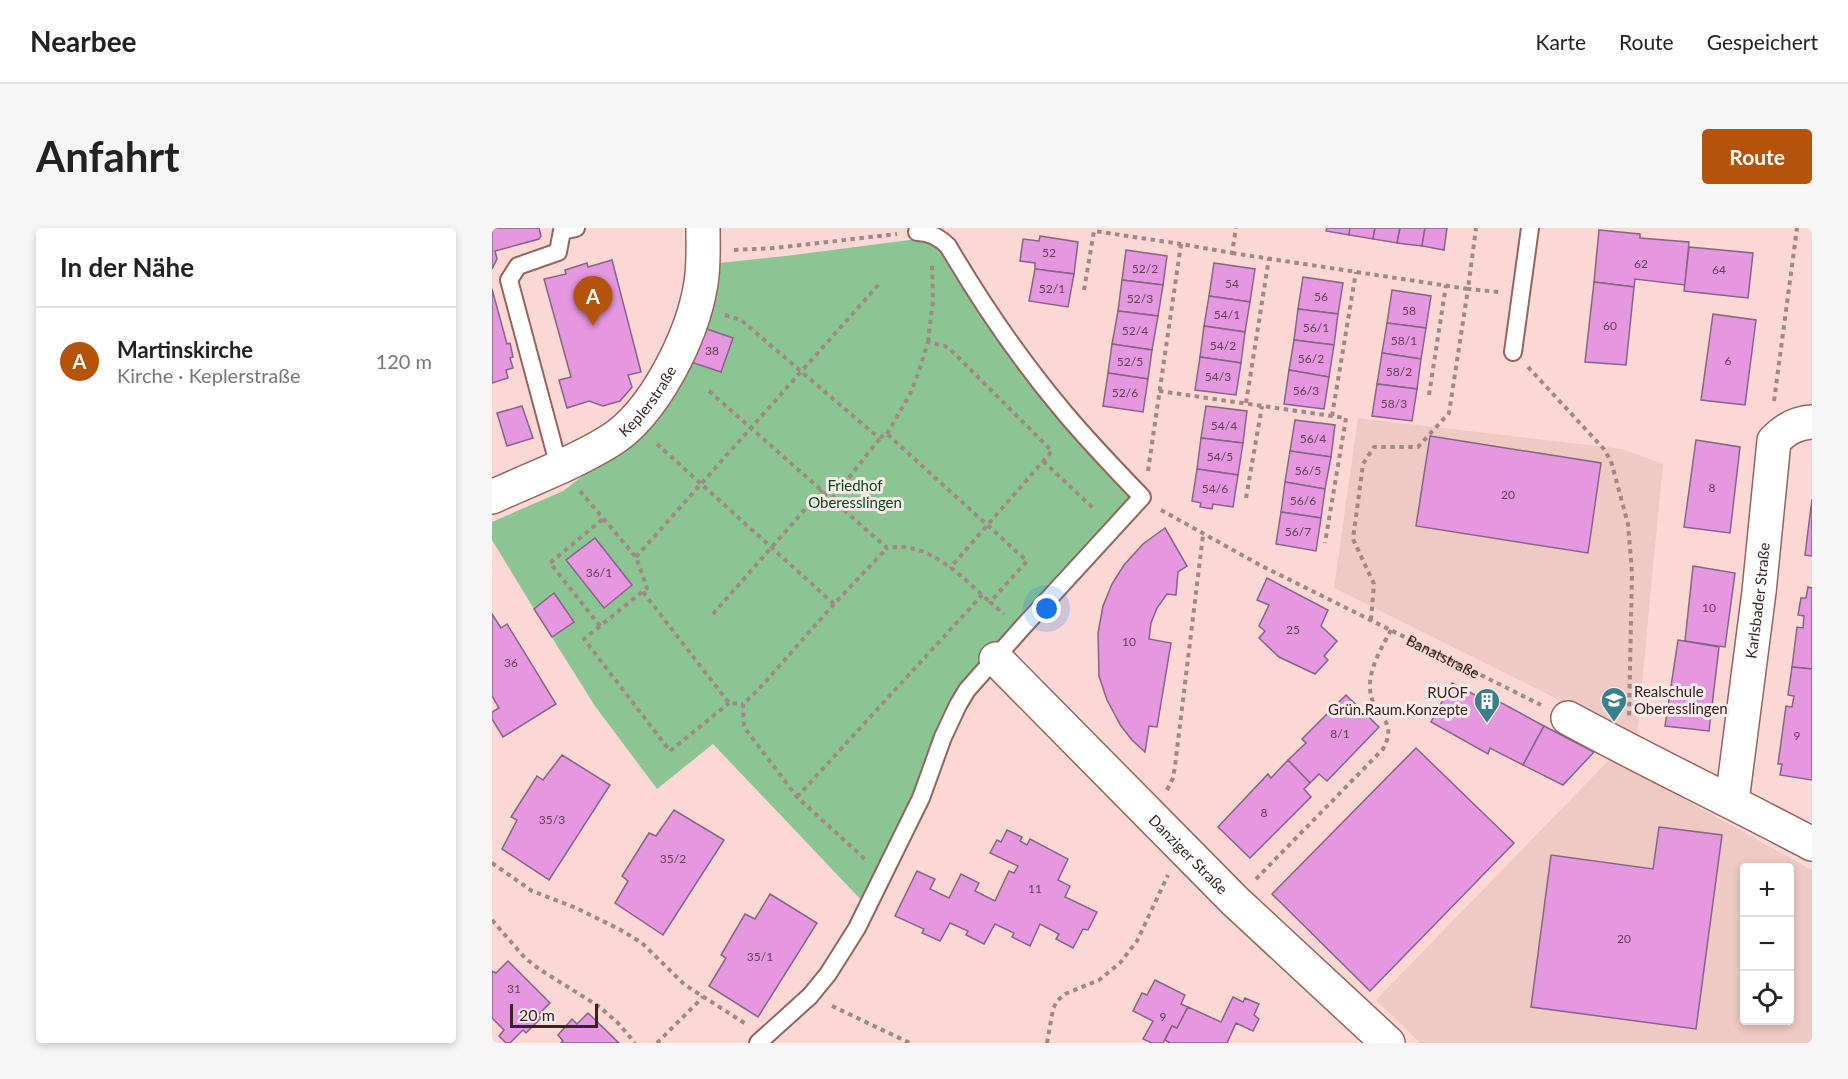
<!DOCTYPE html>
<html lang="de">
<meta charset="utf-8">
<style>
:root{--surface:#fff;--page:#f6f6f6;--text:#222;--muted:#767676;--line:#e0e0e0;--accent:#b45309}
body{margin:0;font-family:Lato,sans-serif;background:var(--page);color:var(--text)}
.controls{position:absolute;right:18px;bottom:18px;display:grid;overflow:hidden;border-radius:6px;box-shadow:0 3px 9px #0003}
.controls button{width:54px;height:54px;display:grid;place-items:center;padding:0;border:0;border-bottom:2px solid var(--line);background:var(--surface);color:var(--text);font:30px sans-serif}
.scale{position:absolute;left:18px;bottom:15px;width:88px;box-sizing:border-box;padding-left:6px;border:3px solid #37231f;border-top:0;font-size:16px;line-height:21px;white-space:nowrap;color:#37231f;-webkit-text-stroke:4px #f7ecea;paint-order:stroke}
.you{position:absolute;left:555px;top:381px;width:21px;height:21px;margin:-15px;border:4px solid #fff;border-radius:50%;background:#1a73e8;box-shadow:0 0 0 9px #1a73e833}
.badge{display:grid;place-items:center;width:39px;height:39px;border-radius:50%;background:var(--accent);color:#fff;font-size:20px;font-weight:700}
.pin{position:absolute;translate:-50% -50px;filter:drop-shadow(0 2px 3px #0008)}
.pin::after{content:'';position:absolute;top:32px;width:21px;height:18px;background:inherit;clip-path:polygon(0 0,100% 0,50% 100%)}
.list{margin:0;padding:0;list-style:none}
h2{display:flex;justify-content:space-between;align-items:center;height:78px;margin:0;padding:0 24px;font-size:26px}
h2 small{font-size:20px;font-weight:400;color:var(--muted)}
.list li{display:grid;grid-template-columns:39px 1fr auto;gap:18px;align-items:center;box-sizing:border-box;height:108px;padding:0 24px;border-top:2px solid var(--line)}
.list b{display:block;font-size:22px;white-space:nowrap}
.list p{margin:0;font-size:20px;white-space:nowrap;color:var(--muted)}
.list em{font-size:20px;font-style:normal;color:var(--muted)}
.icon{flex:none;width:33px;height:33px;fill:none;stroke:currentColor;stroke-width:2;stroke-linecap:round;stroke-linejoin:round}
.map{position:relative;flex:none;width:1320px;height:815px;overflow:hidden;border-radius:6px}
header{display:flex;align-items:center;gap:36px;box-sizing:border-box;height:84px;padding:0 30px;background:var(--surface);border-bottom:2px solid var(--line)}
header strong{font-size:28px}
nav{display:flex;gap:33px;margin-inline-start:auto;font-size:21px}
.intro{display:flex;align-items:center;justify-content:space-between;box-sizing:border-box;height:144px;padding:0 36px}
h1{margin:0;font-size:42px}
.button{padding:15px 27px;border-radius:6px;background:var(--accent);color:#fff;font-size:21px;font-weight:700}
main{display:flex;gap:36px;padding:0 36px}
aside{flex:1;background:var(--surface);border-radius:6px;box-shadow:0 3px 9px #0003}
.map>svg:first-child{display:block}
</style>
<header>
<strong>Nearbee</strong>
<nav><a>Karte</a><a>Route</a><a>Gespeichert</a></nav>
</header>
<div class="intro"><h1>Anfahrt</h1><a class="button">Route</a></div>
<main>
<aside>
<h2>In der Nähe<small></small></h2>
<ul class="list">
<li><span class="badge">A</span><div><b>Martinskirche</b><p>Kirche · Keplerstraße</p></div><em>120 m</em></li>
</ul>
</aside>
<div class="map">
<svg width="1320" height="815" viewBox="0 0 1320 815">
<rect width="100%" height="100%" fill="#fbd8d3"/>
<!-- built -->
<path fill="#efc9c3" fill-rule="evenodd" d="M 866,190 L 1130,221 L 1171,236 L 1145,506 L 1164,556 L 1320,642 L 1320,815 L 928,815 L 884,772 L 1118,531 L 1091,484 L 842,360 ZM 1252,640 L 1298,640 L 1298,792 L 1252,792 Z"/>
<!-- green -->
<polygon fill="#8ac593" points="425,11 450,20 644,270 462,471 423,570 372,675 221,516 165,561 103,478 42,381 0,312 0,294 71,263 139,211 215,94 228,35 294,28"/>
<!-- building -->
<g fill="#e598e0" stroke="#876485" stroke-width="1.5">
<polygon points="0,0 47,0 49,8 47,11 3,23 5,31 0,41"/>
<polygon points="835,0 858,0 857,7 834,3"/>
<polygon points="858,0 883,0 881,11 857,7"/>
<polygon points="883,0 908,0 905,15 881,11"/>
<polygon points="908,0 933,0 930,18 905,15"/>
<polygon points="933,0 955,0 952,22 930,18"/>
<polygon points="1107,2 1148,6 1148,10 1197,14 1193,57 1143,51 1142,59 1102,54"/>
<polygon points="548,8 586,14 582,46 543,41 543,35 528,33 531,11 547,13"/>
<polygon points="1197,19 1261,25 1256,70 1192,63"/>
<polygon points="634,22 675,28 671,57 630,52"/>
<polygon points="120,32 149,144 136,147 140,159 128,173 111,178 97,173 75,180 67,152 79,149 52,51 74,46 73,42 95,35 96,39"/>
<polygon points="722,35 763,41 758,74 717,68"/>
<polygon points="543,41 582,46 576,79 537,73"/>
<polygon points="811,49 851,55 846,86 806,81"/>
<polygon points="630,52 671,57 666,88 626,83"/>
<polygon points="1102,54 1142,59 1134,137 1093,134"/>
<polygon points="0,61 15,116 18,115 21,129 18,130 21,140 14,142 16,150 0,155"/>
<polygon points="900,62 939,68 934,100 895,95"/>
<polygon points="717,68 758,74 753,104 712,98"/>
<polygon points="806,81 846,86 842,117 802,112"/>
<polygon points="626,83 666,88 660,122 620,116"/>
<polygon points="1221,86 1264,92 1253,177 1209,172"/>
<polygon points="895,95 934,100 929,131 890,125"/>
<polygon points="712,98 753,104 749,135 708,129"/>
<polygon points="212,100 241,110 229,144 199,134"/>
<polygon points="802,112 842,117 837,149 797,142"/>
<polygon points="620,116 660,122 656,151 616,145"/>
<polygon points="890,125 929,131 925,161 885,156"/>
<polygon points="708,129 749,135 744,167 703,162"/>
<polygon points="797,142 837,149 832,181 792,176"/>
<polygon points="616,145 656,151 651,184 611,178"/>
<polygon points="885,156 925,161 920,193 880,188"/>
<polygon points="30,178 41,210 15,218 5,185"/>
<polygon points="714,178 755,183 751,215 709,210"/>
<polygon points="803,192 843,197 839,229 798,223"/>
<polygon points="938,208 1109,235 1096,325 924,298"/>
<polygon points="709,210 751,215 746,247 705,241"/>
<polygon points="1204,212 1248,219 1238,305 1192,299"/>
<polygon points="798,223 839,229 833,261 793,254"/>
<polygon points="705,241 746,247 741,279 721,276 720,281 708,279 709,275 700,273"/>
<polygon points="793,254 833,261 829,290 789,284"/>
<polygon points="1320,271 1320,328 1313,327"/>
<polygon points="789,284 829,290 824,323 784,316"/>
<polygon points="673,300 695,338 686,344 684,367 675,366 665,380 659,395 657,411 679,415 665,499 657,498 653,524 640,512 629,498 615,472 607,448 606,405 611,378 620,356 632,337 651,316"/>
<polygon points="103,310 140,357 112,380 74,332"/>
<polygon points="1201,338 1243,345 1233,419 1193,413"/>
<polygon points="775,350 836,382 829,398 845,413 832,428 836,432 823,446 787,429 767,410 773,403 767,398 777,377 765,372"/>
<polygon points="1316,359 1320,360 1320,441 1300,439 1305,399 1311,400 1312,388 1306,387 1309,370 1314,370"/>
<polygon points="62,365 82,394 60,409 42,381"/>
<polygon points="0,386 9,400 15,396 64,476 11,509 0,491 0,484 7,480 0,468"/>
<polygon points="1186,412 1227,419 1217,503 1173,498"/>
<polygon points="1300,439 1320,441 1320,552 1288,547 1290,536 1286,536 1294,478 1300,479 1302,468 1296,467"/>
<polygon points="960,455 1004,478 1006,473 1052,498 1031,537 998,520 996,526 939,494"/>
<polygon points="854,467 887,499 835,553 827,546 818,555 796,532 814,515 810,511"/>
<polygon points="1052,498 1102,524 1071,557 1031,537"/>
<polygon points="924,520 1022,615 878,763 780,666"/>
<polygon points="70,527 118,557 57,652 10,621 25,592 19,589 45,548 51,552"/>
<polygon points="796,532 818,555 812,561 819,569 758,630 726,599 776,546 779,550"/>
<polygon points="182,582 232,612 171,707 123,675 136,653 130,648 157,605 164,608"/>
<polygon points="1167,599 1230,607 1204,801 1039,779 1059,627 1161,641"/>
<polygon points="515,602 530,609 528,613 535,617 538,611 576,631 566,652 578,658 573,669 605,684 596,702 591,701 581,720 564,711 567,706 548,696 538,718 520,709 522,705 503,696 492,716 474,707 476,703 458,695 448,713 430,705 432,701 403,688 425,643 443,651 438,661 457,670 469,646 487,655 483,663 503,673 517,643 522,645 526,638 498,625 505,612 509,614"/>
<polygon points="278,666 325,695 266,789 217,758 234,730 229,727 253,686 263,691"/>
<polygon points="16,733 58,775 46,787 49,790 34,805 31,802 18,815 14,815 7,808 12,802 0,790 0,743 4,745"/>
<polygon points="663,752 693,767 689,776 696,779 685,800 680,798 671,815 660,815 651,811 661,793 641,783 650,765 655,767"/>
<polygon points="741,769 751,774 753,770 767,776 762,787 767,791 761,803 744,795 735,815 678,815 673,812 680,798 685,800 696,779 729,794"/>
<polygon points="96,785 127,815 69,815 71,813 66,807 80,791 85,796"/>
</g>
<g fill="none" stroke-linecap="round" stroke-linejoin="round">
<!-- service casing -->
<g stroke="#95645c" stroke-width="20">
<g id="service">
<polyline points="1021,124 1038,0"/>
<polyline points="67,239 17,52 26,38 66,24 70,3 84,0"/>
<path d="M 266,815 L 318,768 L 336,746 L 365,700 L 429,570 L 451,509 L 466,477 L 475,462 L 529,401 L 650,269 C 624,242 597,214 572,184 C 529,133 490,76 456,18 C 447,9 438,4 425,4"/>
</g>
</g>
<!-- minor casing -->
<g stroke="#95645c" stroke-width="36">
<g id="minor">
<path id="s2" d="M 0,269 C 39,251 80,236 116,214 C 162,187 201,107 209,55 C 212,37 211,18 211,0"/>
<path id="s3" d="M 504,431 L 743,673 L 896,815"/>
<path d="M 1076,490 C 1157,534 1239,573 1320,616"/>
<path id="s4" d="M 1240,573 L 1267,364 L 1282,213 C 1293,201 1304,195 1320,194"/>
</g>
</g>
<!-- path -->
<g stroke="#a38782" stroke-width="4" stroke-dasharray="4.5 4.5" stroke-linecap="butt">
<polyline points="242,22 283,20 405,6"/>
<polyline points="740,25 976,61 984,0"/>
<polyline points="592,62 602,3 689,16"/>
<polyline points="233,87 249,92 381,205 389,209 395,206 535,333 498,374 512,386"/>
<polyline points="436,114 441,72 440,37"/>
<polyline points="1036,139 1111,220 1119,233 1136,296 1140,345 1137,488"/>
<path d="M 217,163 L 395,320 C 436,312 470,349 498,374"/>
<polyline points="667,163 854,190 833,315"/>
<polyline points="937,167 954,57"/>
<polyline points="1282,173 1305,0"/>
<polyline points="754,175 777,30"/>
<polyline points="840,188 864,44"/>
<polyline points="395,206 418,166 426,146 436,114 453,118 459,122 560,223 458,340"/>
<polyline points="165,216 342,376 395,320"/>
<polyline points="551,233 601,280"/>
<polyline points="656,243 689,16 740,25 744,0"/>
<polyline points="88,263 144,329 155,360 92,411 178,523 237,475"/>
<polyline points="754,270 770,178"/>
<polyline points="340,271 389,209"/>
<path id="s1" d="M 669,282 L 768,337 L 1049,477"/>
<polyline points="144,329 388,55"/>
<polyline points="151,364 237,475 251,476"/>
<polyline points="342,376 266,462 251,476 252,499 305,569 375,633"/>
<polyline points="221,386 330,262"/>
<polyline points="879,392 882,356 861,311 871,236 882,219 926,219 957,185 976,61 1007,64"/>
<polyline points="108,398 58,335 112,290"/>
<polyline points="675,562 681,550 683,538 711,307"/>
<polyline points="305,569 490,367"/>
<polyline points="0,635 40,663 84,680 127,701 150,715 193,757 254,796"/>
<path d="M 764,651 L 891,521 C 908,490 879,489 878,460 C 877,440 890,419 899,402"/>
<polyline points="0,692 33,730 47,741 108,779 126,795 143,815"/>
<polyline points="340,778 418,815"/>
<polyline points="165,815 211,769"/>
<polyline points="555,815 561,781 565,773 573,766 607,752 628,735 645,713 676,647"/>
</g>
<!-- service -->
<use href="#service" stroke="#fff" stroke-width="16"/>
<!-- minor -->
<use href="#minor" stroke="#fff" stroke-width="33"/>
</g>
<!-- icons -->
<defs>
<g id="school-pin" transform="scale(1.35)"><path d="M0 17L-7.5 6A9.5 9.5 0 1 1 7.5 6Z" fill="#39808b" stroke="#f7ecea"/><path d="M0-5L7-2L0 1L-7-2ZM-4 1L0 2.5L4 1V4Q0 6-4 4Z" fill="#fff"/></g>
<g id="building-pin" transform="scale(1.35)"><path d="M0 17L-7.5 6A9.5 9.5 0 1 1 7.5 6Z" fill="#39808b" stroke="#f7ecea"/><path d="M-4-6H4V6H1V3H-1V6H-4ZM-2.5-4.3h1.7v1.8h-1.7ZM.8-4.3h1.7v1.8H.8ZM-2.5-1h1.7V.8h-1.7ZM.8-1h1.7V.8H.8Z" fill="#fff"/></g>
</defs>
<g fill-rule="evenodd">
<use href="#school-pin" x="1122" y="472"/>
<use href="#building-pin" x="995" y="473"/>
</g>
<g text-anchor="middle" dominant-baseline="central" stroke-width="6" stroke-linejoin="round" paint-order="stroke">
<!-- number labels -->
<g font-size="12" fill="#62404f">
<text x="557" y="24">52</text>
<text x="1149" y="35">62</text>
<text x="653" y="40">52/2</text>
<text x="1227" y="41">64</text>
<text x="740" y="55">54</text>
<text x="560" y="60">52/1</text>
<text x="829" y="68">56</text>
<text x="648" y="70">52/3</text>
<text x="917" y="82">58</text>
<text x="735" y="86">54/1</text>
<text x="1118" y="97">60</text>
<text x="824" y="99">56/1</text>
<text x="643" y="102">52/4</text>
<text x="912" y="112">58/1</text>
<text x="731" y="117">54/2</text>
<text x="220" y="122">38</text>
<text x="819" y="130">56/2</text>
<text x="1236" y="132">6</text>
<text x="638" y="133">52/5</text>
<text x="907" y="143">58/2</text>
<text x="726" y="148">54/3</text>
<text x="814" y="162">56/3</text>
<text x="633" y="164">52/6</text>
<text x="902" y="175">58/3</text>
<text x="732" y="197">54/4</text>
<text x="821" y="210">56/4</text>
<text x="728" y="228">54/5</text>
<text x="816" y="242">56/5</text>
<text x="1220" y="259">8</text>
<text x="723" y="260">54/6</text>
<text x="1016" y="266">20</text>
<text x="811" y="272">56/6</text>
<text x="806" y="303">56/7</text>
<text x="107" y="344">36/1</text>
<text x="1217" y="379">10</text>
<text x="801" y="401">25</text>
<text x="637" y="413">10</text>
<text x="19" y="434">36</text>
<text x="848" y="505">8/1</text>
<text x="1305" y="507">9</text>
<text x="772" y="584">8</text>
<text x="60" y="591">35/3</text>
<text x="181" y="630">35/2</text>
<text x="543" y="660">11</text>
<text x="1132" y="710">20</text>
<text x="268" y="728">35/1</text>
<text x="22" y="760">31</text>
<text x="671" y="788">9</text>
</g>
<!-- street labels -->
<g font-size="15" fill="#37231f" stroke="#f7ecea">
<text stroke="none"><textPath href="#s2" startOffset="186">Keplerstraße</textPath></text>
<text stroke="none"><textPath href="#s4" startOffset="202">Karlsbader Straße</textPath></text>
<text stroke="none"><textPath href="#s1" startOffset="318">Banatstraße</textPath></text>
<text stroke="none"><textPath href="#s3" startOffset="274">Danziger Straße</textPath></text>
</g>
<!-- park labels -->
<g font-size="15" fill="#084a1e" stroke="#f7ecea">
<text x="363" y="257">Friedhof<tspan x="363" dy="17">Oberesslingen</tspan></text>
</g>
<!-- poi labels -->
<g font-size="15" fill="#37231f" stroke="#f7ecea" text-anchor="start">
<text x="1142" y="463">Realschule<tspan x="1142" dy="17">Oberesslingen</tspan></text>
<text x="976" y="464" text-anchor="end">RUOF<tspan x="976" dy="17">Grün.Raum.Konzepte</tspan></text>
</g>
</g>
</svg>
<div class="controls">
<button>+</button>
<button>−</button>
<button><svg class="icon" aria-label="locate" viewBox="0 0 24 24"><circle cx="12" cy="12" r="6"/><path d="M12 2v4M12 18v4M2 12h4M18 12h4"/></svg></button>
</div>
<div class="scale">20 m</div>
<div class="you"></div>
<div class="pin badge" style="left:101px;top:98px">A</div>
</div>
</main>
